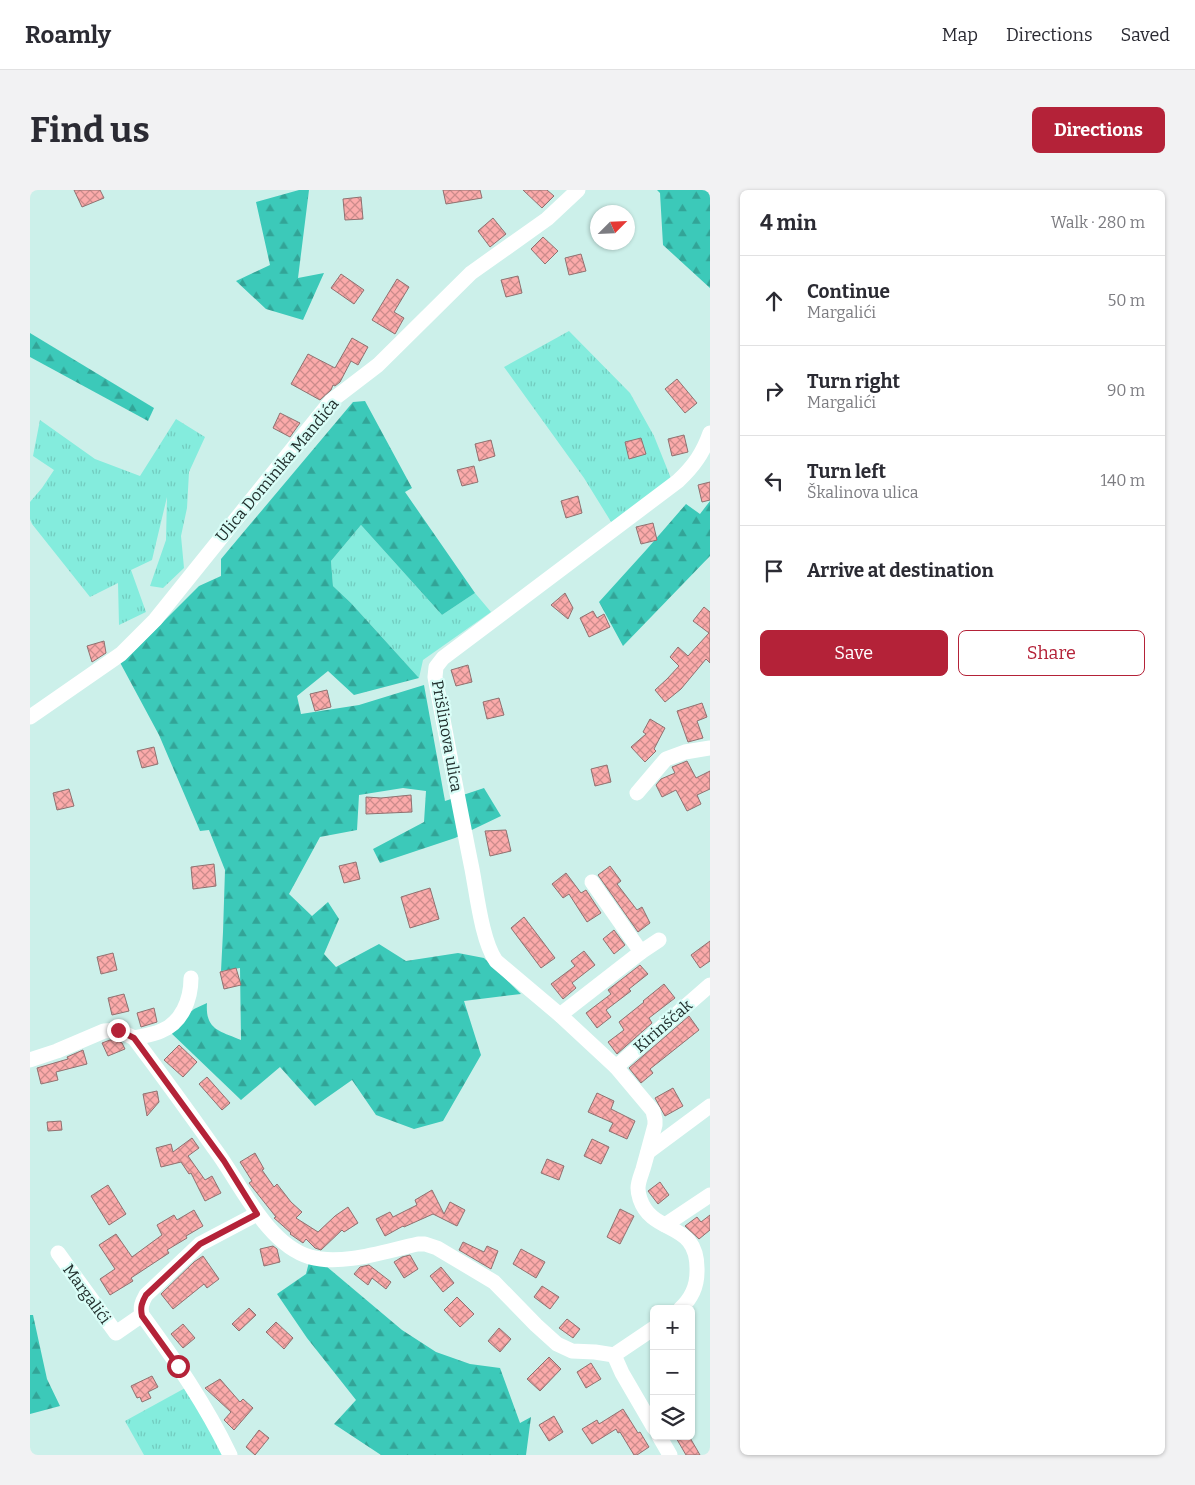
<!DOCTYPE html>
<meta charset="utf-8">
<style>
:root{--surface:#fff;--page:#f2f2f3;--text:#2b2b33;--muted:#7c7c81;--line:#e1e1e2;--accent:#b42238}
body{margin:0;font-family:Bitter,serif;background:var(--page);color:var(--text)}
.controls{position:absolute;right:15px;bottom:15px;display:grid;overflow:hidden;border-radius:8px;box-shadow:0 1px 4px #0004}
.controls button{width:45px;height:45px;display:grid;place-items:center;padding:0;border:0;border-bottom:1px solid var(--line);background:var(--surface);color:var(--text);font:25px sans-serif}
.compass{position:absolute;left:560px;top:15px;width:45px;height:45px;border-radius:50%;background:var(--surface);box-shadow:0 1px 4px #0004;rotate:66deg}
.stop{position:absolute;width:15px;height:15px;margin:-11px;border:4px solid #b42238;border-radius:50%;background:#fff}
.stop.end{background:#b42238;border-color:#fff;box-shadow:0 1px 5px #0008}
.list{margin:0;padding:0;list-style:none}
h2{display:flex;justify-content:space-between;align-items:center;height:65px;margin:0;padding:0 20px;font-size:21px}
h2 small{font-size:16px;font-weight:400;color:var(--muted)}
.list li{display:grid;grid-template-columns:32px 1fr auto;gap:15px;align-items:center;box-sizing:border-box;height:90px;padding:0 20px;border-top:1px solid var(--line)}
.list b{display:block;font-size:19px;white-space:nowrap}
.list p{margin:0;font-size:16px;white-space:nowrap;color:var(--muted)}
.list em{font-size:16px;font-style:normal;color:var(--muted)}
.actions{display:flex;gap:10px;padding:15px 20px}
.actions a{flex:1;padding:11px 0;border:1px solid var(--accent);border-radius:8px;text-align:center;font-size:18px;color:var(--accent)}
.actions .main{background:var(--accent);color:#fff}
.icon{flex:none;width:28px;height:28px;fill:none;stroke:currentColor;stroke-width:2;stroke-linecap:round;stroke-linejoin:round}
.map{position:relative;flex:none;width:680px;height:1265px;overflow:hidden;border-radius:8px}
header{display:flex;align-items:center;gap:30px;box-sizing:border-box;height:70px;padding:0 25px;background:var(--surface);border-bottom:1px solid var(--line)}
header strong{font-size:24px}
nav{display:flex;gap:28px;margin-inline-start:auto;font-size:18px}
.intro{display:flex;align-items:center;justify-content:space-between;box-sizing:border-box;height:120px;padding:0 30px}
h1{margin:0;font-size:35px}
.button{padding:12px 22px;border-radius:8px;background:var(--accent);color:#fff;font-size:18px;font-weight:700}
main{display:flex;gap:30px;padding:0 30px}
aside{flex:1;background:var(--surface);border-radius:8px;box-shadow:0 1px 4px #0004}
.map>svg:first-child{display:block}
</style>
<header>
<strong>Roamly</strong>
<nav><a>Map</a><a>Directions</a><a>Saved</a></nav>
</header>
<div class="intro"><h1>Find us</h1><a class="button">Directions</a></div>
<main>
<div class="map">
<svg width="680" height="1265" viewBox="0 0 680 1265">
<defs>
<pattern id="grass-tufts" width="24" height="20" patternUnits="userSpaceOnUse" patternTransform="scale(1.25)"><rect width="24" height="20" fill="#84ecdd"/><path d="M3 7l-1-3M5 7V3M7 7l1-3M15 17l-1-3M17 17v-4M19 17l1-3" fill="none" stroke="#72cbbe"/></pattern>
<pattern id="forest-firs" width="22" height="20" patternUnits="userSpaceOnUse" patternTransform="scale(1.25)"><rect width="22" height="20" fill="#3cc9b9"/><path d="M5 1l3.5 6h-7zM16 11l3.5 6h-7z" fill="#32a497"/></pattern>
<pattern id="building-cross-hatch" width="8" height="8" patternUnits="userSpaceOnUse" patternTransform="scale(1.25)"><rect width="8" height="8" fill="#fbaaaa"/><path d="M0 0l8 8M0 8l8-8" fill="none" stroke="#cb8b8b"/></pattern>
</defs>
<rect width="100%" height="100%" fill="#ccf0ea"/>
<!-- grass -->
<g fill="url(#grass-tufts)">
<polygon points="539,141 600,203 624,246 642,291 583,335 554,288 474,177"/>
<polygon points="146,229 175,247 159,282 157,318 151,346 154,378 133,398 120,396 136,350 137,307 122,370 101,380 116,422 89,435 88,393 60,407 2,334 0,329 0,312 12,298 24,280 3,266 10,230 65,269 110,286"/>
<polygon points="331,335 412,425 445,403 461,422 393,470 389,488 321,413 303,396 301,371"/>
<polygon points="157,1197 196,1265 114,1265 95,1231"/>
</g>
<!-- forest -->
<g fill="url(#forest-firs)">
<polygon points="269,0 279,0 268,88 294,83 273,130 236,119 206,91 240,75 226,12"/>
<polygon points="627,0 680,0 680,98 633,55 630,3"/>
<polygon points="0,143 124,218 118,231 0,167"/>
<path d="M 335,211 L 382,298 L 375,302 L 445,403 L 412,425 L 331,335 L 301,371 L 303,396 L 321,413 L 389,488 L 324,505 L 298,481 L 267,506 L 271,524 L 329,515 L 394,495 L 415,611 L 454,598 L 471,626 L 425,648 L 350,673 L 343,659 L 394,632 L 396,601 L 373,598 L 329,605 L 327,640 L 290,647 L 259,704 L 282,726 L 298,712 L 309,729 L 294,764 L 306,777 L 349,754 L 376,771 L 428,763 L 454,768 L 491,804 L 434,811 L 451,865 L 413,931 L 384,939 L 346,925 L 322,890 L 285,916 L 250,877 L 211,910 L 139,841 L 164,819 L 177,813 C 175,840 190,841 211,850 L 210,778 L 191,781 L 193,742 L 195,680 L 179,640 L 170,641 L 129,545 L 86,465 L 103,462 L 169,396 L 191,386 L 191,369 L 323,212 Z"/>
<polygon points="680,311 680,366 593,456 569,412 617,359 656,314 670,324"/>
<polygon points="279,1072 296,1076 372,1140 406,1162 440,1174 470,1178 490,1233 501,1227 496,1265 351,1265 304,1234 326,1210 277,1148 247,1104 276,1084"/>
<polygon points="0,1125 3,1125 17,1189 30,1216 0,1224"/>
</g>
<!-- building -->
<g fill="url(#building-cross-hatch)" stroke="#8f7170">
<polygon points="44,0 70,0 74,8 52,17"/>
<polygon points="413,0 450,0 452,8 416,14"/>
<polygon points="493,0 517,0 524,6 512,18"/>
<polygon points="331,7 333,29 315,30 313,9"/>
<polygon points="463,28 476,44 460,57 448,41"/>
<polygon points="513,47 528,61 515,74 501,59"/>
<polygon points="551,64 556,81 539,85 535,68"/>
<polygon points="311,84 334,100 324,114 301,98"/>
<polygon points="488,86 492,103 476,107 471,90"/>
<polygon points="367,89 379,97 364,122 374,128 365,144 342,130"/>
<polygon points="322,148 338,157 328,175 321,171 310,192 305,196 303,195 301,200 290,210 261,194 278,164 305,178"/>
<polygon points="647,189 667,213 655,223 635,199"/>
<polygon points="250,223 270,233 260,247 243,238"/>
<polygon points="654,245 658,262 642,266 638,249"/>
<polygon points="611,248 616,264 599,269 595,252"/>
<polygon points="461,250 465,266 449,271 445,254"/>
<polygon points="444,276 448,292 432,296 427,280"/>
<polygon points="680,292 680,310 672,312 668,295"/>
<polygon points="548,306 552,323 536,328 531,311"/>
<polygon points="623,333 627,350 611,354 606,337"/>
<polygon points="535,403 543,418 538,429 521,415"/>
<polygon points="674,417 680,422 680,473 676,469 651,499 635,512 625,500 637,489 649,476 640,467 648,457 658,466 679,443 663,431"/>
<polygon points="563,421 567,428 574,424 580,437 559,447 550,428"/>
<polygon points="74,451 76,463 62,472 57,456"/>
<polygon points="438,475 442,492 426,496 421,480"/>
<polygon points="297,500 301,517 285,521 280,504"/>
<polygon points="469,508 474,525 457,529 453,512"/>
<polygon points="672,513 677,527 667,531 673,548 658,552 647,521"/>
<polygon points="620,529 635,538 624,559 626,561 615,572 601,557 616,544 613,542"/>
<polygon points="124,557 128,574 112,578 107,561"/>
<polygon points="657,571 666,588 680,581 680,599 667,605 671,614 657,621 646,600 632,607 626,595 631,589 645,583 642,577"/>
<polygon points="577,575 581,592 565,596 561,579"/>
<polygon points="39,599 44,616 27,620 23,603"/>
<polygon points="381,605 382,622 336,624 336,607 351,608"/>
<polygon points="476,640 481,661 460,666 455,641"/>
<polygon points="326,672 330,689 314,693 309,676"/>
<polygon points="184,674 186,696 163,699 161,677"/>
<polygon points="580,676 591,691 587,694 607,720 612,717 620,733 608,742 568,685"/>
<polygon points="536,683 551,703 556,700 571,723 557,732 539,704 533,708 522,694"/>
<polygon points="400,698 409,729 380,738 371,707"/>
<polygon points="494,727 525,768 511,778 481,738"/>
<polygon points="584,740 595,755 584,764 573,749"/>
<polygon points="680,751 680,771 670,778 661,765"/>
<polygon points="554,761 565,775 542,793 546,798 533,809 521,794 545,776 541,771"/>
<polygon points="83,763 87,780 71,784 67,767"/>
<polygon points="610,775 618,784 599,799 601,801 576,820 581,827 567,838 556,823 581,804 578,800"/>
<polygon points="206,778 211,795 194,799 190,782"/>
<polygon points="634,794 645,808 619,828 622,833 587,864 578,852 594,840 589,832 614,812 613,811"/>
<polygon points="94,804 99,821 82,825 78,808"/>
<polygon points="124,818 127,832 111,837 107,823"/>
<polygon points="659,826 669,840 620,879 623,883 611,893 599,878"/>
<polygon points="80,850 86,850 92,853 95,859 78,866 72,853"/>
<polygon points="149,855 167,872 153,887 134,870"/>
<polygon points="53,860 57,874 26,882 28,890 11,894 7,878 38,869 37,867"/>
<polygon points="177,887 200,913 192,920 169,894"/>
<polygon points="643,898 653,916 635,926 625,908"/>
<polygon points="127,901 129,912 117,926 113,904"/>
<polygon points="567,903 584,911 581,919 605,931 597,949 579,941 583,933 558,922"/>
<polygon points="31,931 32,940 18,941 17,932"/>
<polygon points="162,948 169,958 158,966 175,990 182,986 191,1003 175,1011 161,983 159,984 151,972 131,977 126,958 141,954 143,962"/>
<polygon points="562,949 579,957 571,974 554,966"/>
<polygon points="225,963 234,979 232,980 244,997 247,994 261,1012 272,1022 266,1028 288,1042 305,1026 318,1017 328,1033 314,1042 312,1040 291,1060 285,1058 276,1049 273,1053 260,1044 261,1043 244,1028 246,1027 219,993 222,991 210,972"/>
<polygon points="517,969 534,976 529,990 511,983"/>
<polygon points="630,992 639,1005 628,1014 618,1001"/>
<polygon points="78,995 96,1024 79,1035 61,1006"/>
<polygon points="402,1000 414,1024 420,1012 435,1020 427,1036 403,1024 374,1037 373,1036 355,1046 346,1029 360,1022 363,1027 387,1015 385,1010"/>
<polygon points="590,1019 604,1026 590,1054 577,1047"/>
<polygon points="164,1020 173,1036 156,1046 157,1048 137,1060 139,1063 101,1088 103,1091 80,1105 70,1089 85,1079 69,1055 86,1044 102,1067 132,1045 127,1035 144,1025 147,1030"/>
<polygon points="680,1025 680,1040 669,1049 655,1036 667,1027 671,1032"/>
<polygon points="433,1052 454,1062 457,1056 468,1061 461,1079 429,1060"/>
<polygon points="243,1056 247,1059 250,1072 234,1076 230,1059"/>
<polygon points="491,1059 515,1072 506,1088 483,1074"/>
<polygon points="380,1065 388,1079 374,1088 364,1072 372,1067"/>
<polygon points="173,1066 189,1089 177,1098 174,1094 143,1119 131,1104 164,1072"/>
<polygon points="339,1075 361,1092 356,1099 342,1088 338,1095 324,1084 330,1077"/>
<polygon points="411,1077 424,1093 413,1102 400,1086"/>
<polygon points="512,1096 529,1107 520,1119 504,1107"/>
<polygon points="427,1107 444,1124 430,1137 414,1120"/>
<polygon points="219,1118 226,1125 209,1141 202,1134"/>
<polygon points="537,1129 550,1139 543,1148 529,1138"/>
<polygon points="246,1132 263,1148 254,1159 236,1142"/>
<polygon points="153,1134 165,1148 153,1158 141,1144"/>
<polygon points="469,1138 481,1149 470,1162 458,1151"/>
<polygon points="519,1167 531,1179 510,1201 497,1189"/>
<polygon points="561,1173 571,1189 556,1198 547,1182"/>
<polygon points="122,1186 128,1197 118,1202 121,1208 112,1212 110,1207 107,1208 101,1196"/>
<polygon points="190,1189 210,1212 213,1209 223,1218 204,1240 194,1230 201,1222 175,1198"/>
<polygon points="593,1219 608,1243 610,1242 619,1257 607,1265 604,1265 590,1242 588,1243 586,1239 562,1254 552,1239 567,1230 569,1234"/>
<polygon points="524,1226 533,1242 519,1251 509,1235"/>
<polygon points="229,1240 239,1248 225,1265 216,1257"/>
<polygon points="645,1246 659,1246 670,1265 656,1265"/>
</g>
<g fill="none" stroke-linecap="round" stroke-linejoin="round">
<!-- minor -->
<g stroke="#fff" stroke-width="15">
<polyline points="0,527 91,464 125,430 301,211 348,175 441,83 517,29 548,0"/>
<polyline points="607,603 636,569 655,562 680,558"/>
<polyline points="562,692 611,762"/>
<polyline points="530,825 611,762 629,750"/>
<path d="M 104,848 C 112,846 123,845 131,841 C 152,833 161,809 161,788"/>
<path d="M 0,870 L 27,861 L 74,841 L 88,840 L 104,848 C 131,884 158,921 184,958 C 210,992 236,1054 280,1067 C 313,1076 355,1061 388,1054 L 395,1054 L 407,1058 L 464,1092 L 506,1135 L 527,1154 L 542,1161 L 565,1162 L 584,1165"/>
<polyline points="586,877 680,795"/>
<polyline points="618,962 680,916"/>
<polyline points="635,1035 680,1005"/>
<polyline points="28,1063 86,1143 112,1125"/>
<path d="M 650,1119 C 661,1109 667,1096 667,1082 C 669,1029 623,1047 610,1009 C 609,1006 608,1001 608,998 C 608,992 611,985 613,979 C 617,965 621,950 625,935 L 625,930 L 623,921 L 586,877 L 530,825 L 466,771 C 452,751 447,705 442,679 C 429,615 417,551 405,487 L 406,477 L 413,468 L 648,291 C 664,276 673,263 680,243"/>
<polyline points="624,1138 584,1165 592,1183 624,1238"/>
<polyline points="629,1246 640,1265"/>
<path d="M 200,1265 C 176,1215 145,1170 112,1125 C 110,1117 112,1112 116,1105 L 170,1054 L 227,1024"/>
</g>
</g>
<g fill="none" stroke-linecap="round" stroke-linejoin="round">
<!-- route -->
<path stroke="#b42238" stroke-width="6" d="M 88,840 L 104,848 L 194,971 L 227,1024 L 170,1054 L 116,1105 C 112,1112 110,1117 112,1126 L 148,1176"/>
</g>
<g text-anchor="middle" dominant-baseline="central" stroke-width="4.5" stroke-linejoin="round" paint-order="stroke">
<!-- street labels -->
<g font-size="16" fill="#22302e" stroke="#d9fdf7">
<text transform="translate(247 280) rotate(-50)">Ulica Dominika Mandića</text>
<text transform="translate(417 546) rotate(80)">Prišlinova ulica</text>
<text transform="translate(633 836) rotate(-41)">Kirinščak</text>
<text transform="translate(57 1104) rotate(54)">Margalići</text>
</g>
</g>
</svg>
<div class="controls">
<button>+</button>
<button>−</button>
<button><svg class="icon" aria-label="layers" viewBox="0 0 24 24"><path d="M12 4l9 5-9 5-9-5zM3 14l9 5 9-5"/></svg></button>
</div>
<svg class="compass" viewBox="-18 -18 36 36"><path d="M0-13l5 13h-10z" fill="#e53935"/><path d="M0 13l5-13h-10z" fill="#7c7c81"/></svg>
<div class="stop" style="left:148px;top:1176px"></div>
<div class="stop end" style="left:88px;top:840px"></div>
</div>
<aside>
<h2>4 min<small>Walk · 280 m</small></h2>
<ul class="list">
<li><svg class="icon" aria-label="ahead" viewBox="0 0 24 24"><path d="M12 20V5M6 11l6-6 6 6"/></svg><div><b>Continue</b><p>Margalići</p></div><em>50 m</em></li>
<li><svg class="icon" aria-label="right" viewBox="0 0 24 24"><path d="M7 20v-9h11M14 6l5 5-5 5"/></svg><div><b>Turn right</b><p>Margalići</p></div><em>90 m</em></li>
<li><svg class="icon" aria-label="left" viewBox="0 0 24 24"><path d="M17 20v-9H6M10 6l-5 5 5 5"/></svg><div><b>Turn left</b><p>Škalinova ulica</p></div><em>140 m</em></li>
<li><svg class="icon" aria-label="arrive" viewBox="0 0 24 24"><path d="M6 21V4h12l-3 4 3 4H6"/></svg><div><b>Arrive at destination</b></div></li>
</ul>
<div class="actions"><a class="main">Save</a><a>Share</a></div>
</aside>
</main>
